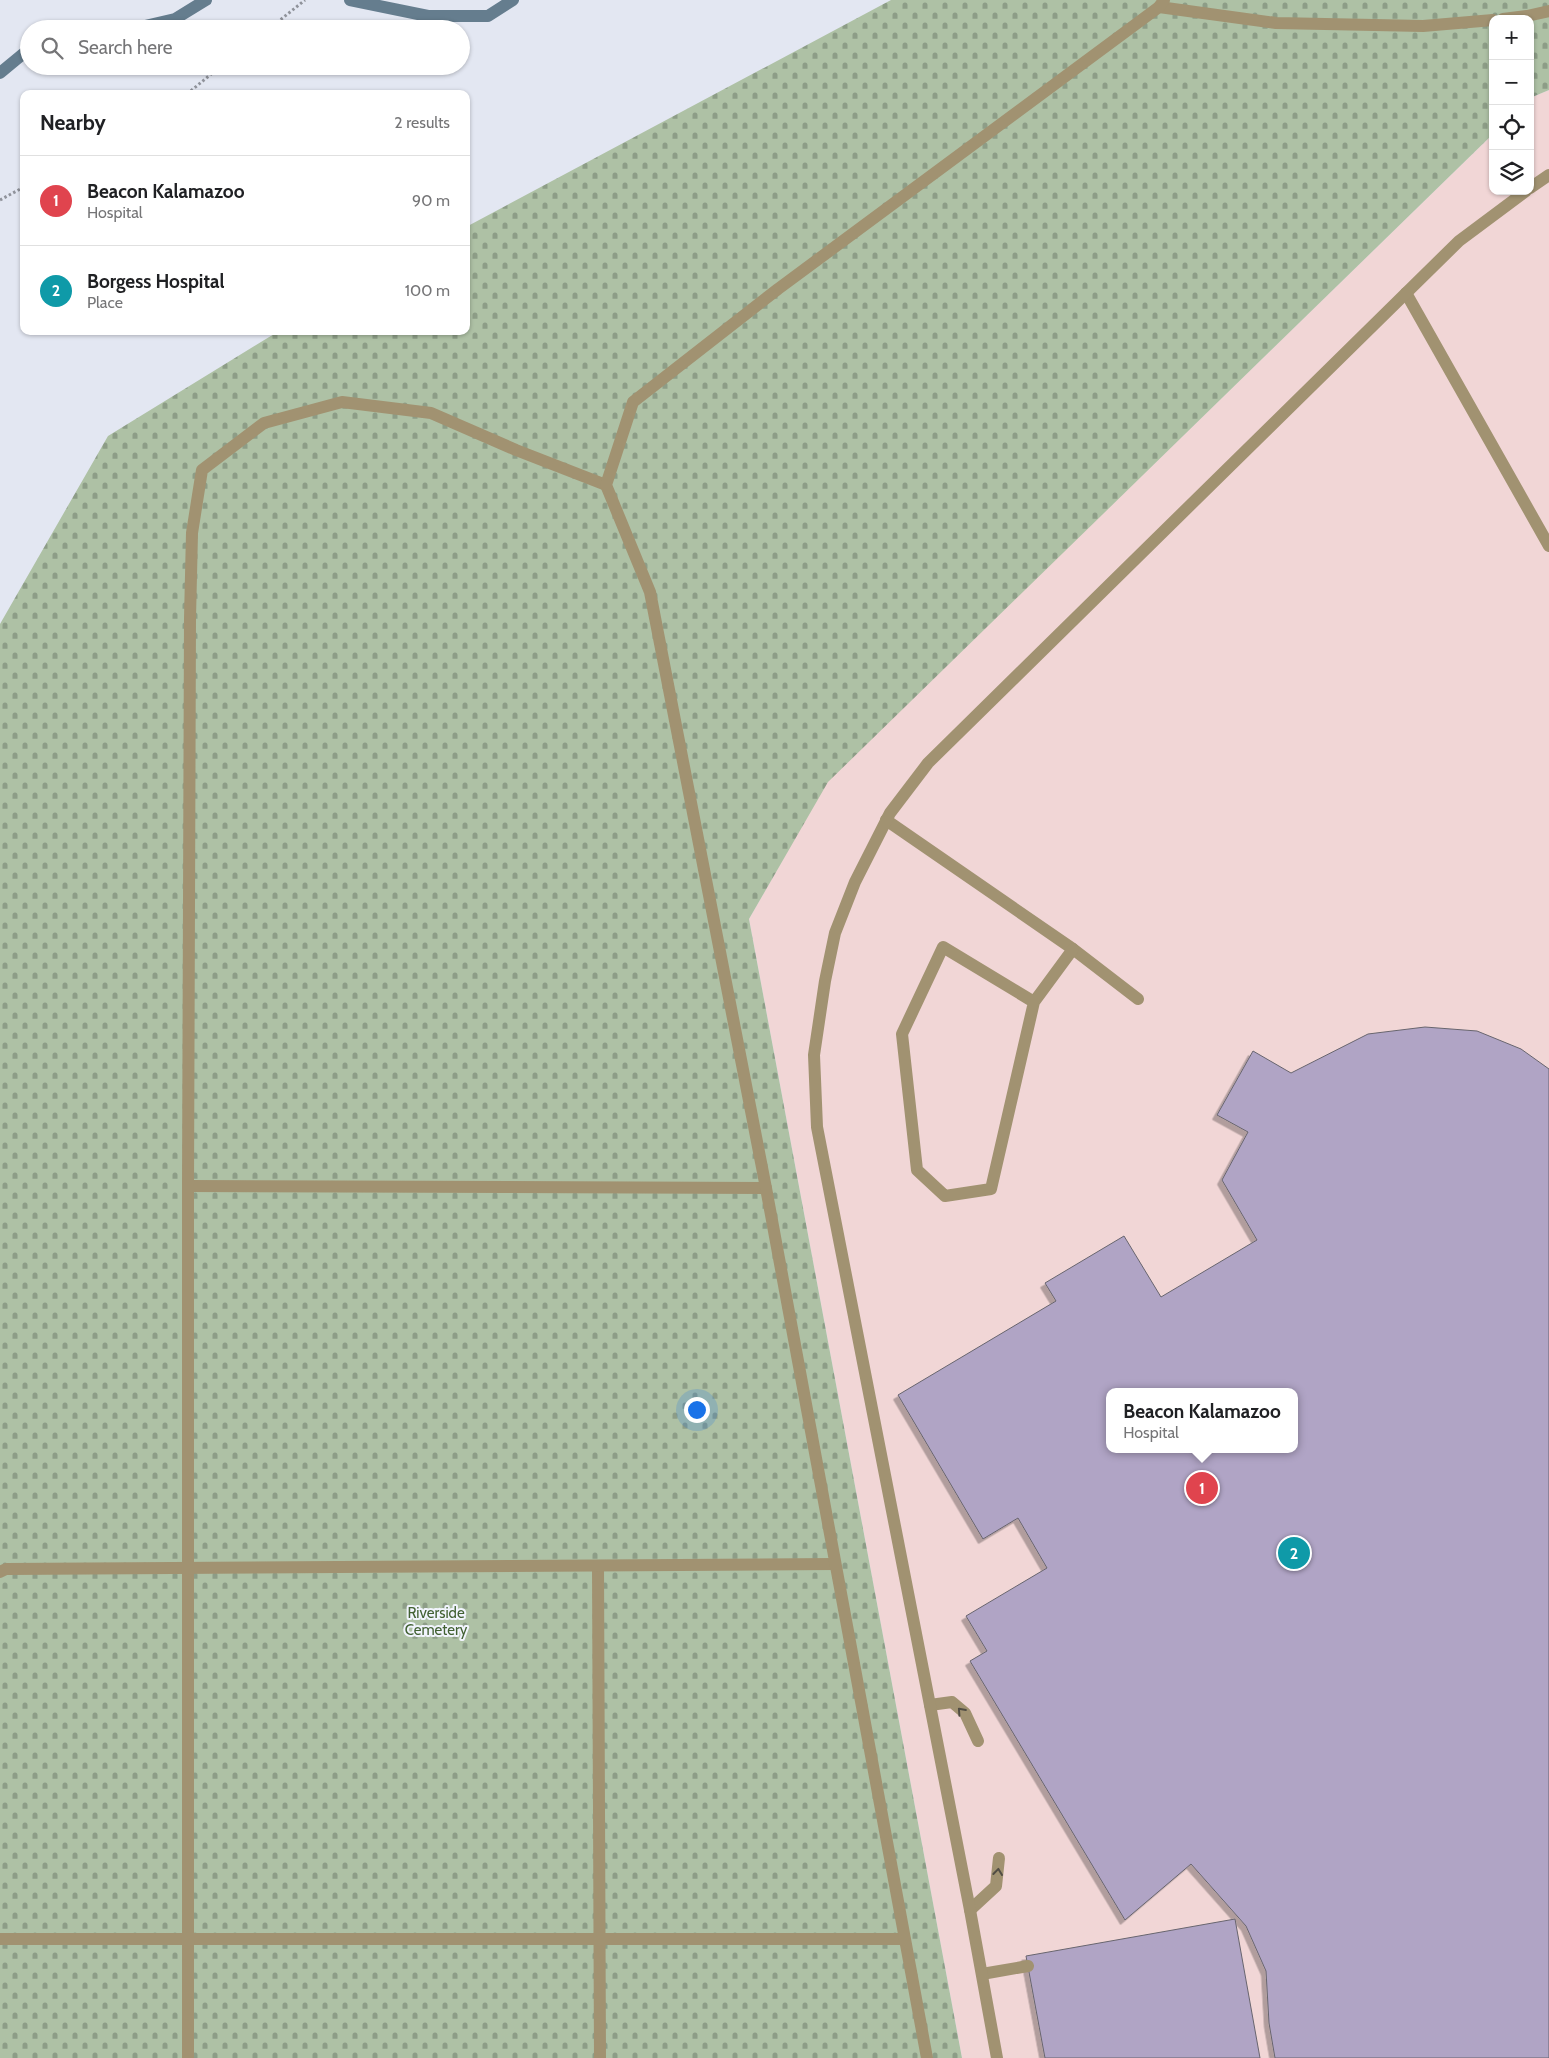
<!DOCTYPE html>
<meta charset="utf-8">
<style>
:root{--surface:#fff;--page:#f2f2f2;--text:#202124;--muted:#757577;--line:#e0e0e0;--accent:#2563eb}
body{margin:0;font-family:Cabin,sans-serif;background:var(--page);color:var(--text)}
.controls{position:absolute;right:15px;top:15px;display:grid;overflow:hidden;border-radius:10px;box-shadow:0 1px 4px #0004}
.controls button{width:45px;height:45px;display:grid;place-items:center;padding:0;border:0;border-bottom:1px solid var(--line);background:var(--surface);color:var(--text);font:25px sans-serif}
.you{position:absolute;left:696px;top:1409px;width:18px;height:18px;margin:-12px;border:4px solid #fff;border-radius:50%;background:#1a73e8;box-shadow:0 0 0 8px #1a73e833}
.badge{display:grid;place-items:center;width:32px;height:32px;border-radius:50%;background:var(--accent);color:#fff;font-size:16px;font-weight:700}
.pin{position:absolute;translate:-50% -50%;border:2px solid #fff;box-shadow:0 1px 5px #0006}
.popup{position:absolute;left:1106px;top:1388px;width:192px;height:65px;box-sizing:border-box;display:grid;place-content:center;border-radius:10px;background:var(--surface);filter:drop-shadow(0 1px 4px #0005);font-size:16px;white-space:nowrap;color:var(--muted)}
.popup b{font-size:19px;color:var(--text)}
.popup::after{content:'';position:absolute;left:50%;top:100%;margin-left:-10px;border:10px solid transparent;border-top-color:var(--surface)}
.list{margin:0;padding:0;list-style:none}
h2{display:flex;justify-content:space-between;align-items:center;height:65px;margin:0;padding:0 20px;font-size:21px}
h2 small{font-size:16px;font-weight:400;color:var(--muted)}
.list li{display:grid;grid-template-columns:32px 1fr auto;gap:15px;align-items:center;box-sizing:border-box;height:90px;padding:0 20px;border-top:1px solid var(--line)}
.list b{display:block;font-size:19px;white-space:nowrap}
.list p{margin:0;font-size:16px;white-space:nowrap;color:var(--muted)}
.list em{font-size:16px;font-style:normal;color:var(--muted)}
.icon{flex:none;width:28px;height:28px;fill:none;stroke:currentColor;stroke-width:2;stroke-linecap:round;stroke-linejoin:round}
.map{position:relative;flex:none;width:1549px;height:2058px;overflow:hidden}
.search{position:absolute;background:var(--surface);box-shadow:0 1px 4px #0004;left:20px;top:20px;width:450px;height:55px;display:flex;align-items:center;gap:12px;box-sizing:border-box;padding:0 18px;border-radius:28px;color:var(--muted);font-size:19px}
.panel{position:absolute;background:var(--surface);box-shadow:0 1px 4px #0004;left:20px;top:90px;width:450px;height:245px;border-radius:10px}
.map>svg:first-child{display:block}
</style>
<div class="map">
<svg width="1549" height="2058" viewBox="0 0 1549 2058">
<defs>
<pattern id="cemetery-stones" width="16" height="16" patternUnits="userSpaceOnUse" patternTransform="scale(1.25)"><rect width="16" height="16" fill="#aec1a5"/><path d="M2 7V4a2 2 0 0 1 4 0v3zM10 15v-3a2 2 0 0 1 4 0v3z" fill="#8d9d87"/></pattern>
<filter id="shadow"><feDropShadow dx="-4.5" dy="4.5" stdDeviation="0" flood-color="#0004"/></filter>
</defs>
<rect width="100%" height="100%" fill="#e3e7f2"/>
<!-- medical -->
<path fill="#f1d6d6" fill-rule="evenodd" d="M 1549,90 L 1549,2058 L 962,2058 L 749,919 L 827,782 L 1493,134 L 1493,191 L 1530,191 L 1530,98 ZM 1110,1392 L 1294,1392 L 1294,1449 L 1110,1449 Z"/>
<!-- cemetery -->
<polygon fill="url(#cemetery-stones)" points="891,0 1549,0 1549,90 1530,98 1530,19 1493,19 1493,134 828,782 749,919 962,2058 0,2058 0,624 108,436 279,331 466,331 466,227"/>
<g fill="none" stroke-linecap="round" stroke-linejoin="round">
<!-- stream -->
<g stroke="#657d8e" stroke-width="12">
<polyline points="350,0 428,16 488,16 513,0"/>
<polyline points="132,29 175,19 206,0"/>
<polyline points="0,73 29,49"/>
</g>
</g>
<!-- building -->
<g fill="#b0a4c5" stroke="#68656e" fill-rule="evenodd" filter="url(#shadow)">
<path d="M 1425,1027 L 1477,1031 L 1521,1049 L 1549,1069 L 1549,2058 L 1275,2058 L 1269,2023 L 1266,1971 L 1246,1926 L 1191,1864 L 1125,1920 L 970,1661 L 987,1651 L 966,1616 L 1047,1568 L 1018,1518 L 983,1539 L 898,1395 L 1056,1301 L 1045,1283 L 1124,1236 L 1161,1297 L 1257,1240 L 1222,1180 L 1248,1132 L 1217,1115 L 1253,1051 L 1291,1073 L 1368,1034 ZM 1110,1392 L 1294,1392 L 1294,1449 L 1110,1449 Z"/>
<polygon points="1235,1919 1260,2058 1045,2058 1026,1956"/>
</g>
<g fill="none" stroke-linecap="round" stroke-linejoin="round">
<!-- path -->
<g stroke="#90939b" stroke-width="3" stroke-dasharray="2.5 2.5" stroke-linecap="butt">
<polyline points="269,29 305,0"/>
<polyline points="187,94 221,66"/>
<polyline points="0,200 24,187"/>
</g>
<!-- lane -->
<g stroke="#a19271" stroke-width="12">
<polyline points="1159,7 1276,23 1423,26 1493,20"/>
<polyline points="1503,19 1527,16 1549,11"/>
<polyline points="1530,188 1549,175"/>
<polyline points="1406,293 1549,546"/>
<polyline points="886,820 1073,949 1138,999"/>
<polyline points="1034,1002 943,947 902,1034 917,1170 945,1196 991,1189 1034,1002 1073,949"/>
<polyline points="188,1186 766,1188"/>
<polyline points="598,1566 600,2058"/>
<polyline points="0,1572 6,1569 835,1564"/>
<polyline points="930,1705 952,1702 965,1713 978,1741"/>
<polyline points="970,1910 996,1886 999,1858"/>
<polyline points="0,1939 904,1939"/>
<polyline points="982,1974 1028,1966"/>
<polyline points="188,2058 188,1186 190,618 192,533 202,470 264,423 342,402 431,413 516,450 606,485"/>
<polyline points="927,2058 766,1188 650,592 606,485 633,402 778,289 1159,7 1164,0"/>
<polyline points="997,2058 970,1910 817,1127 814,1055 825,981 835,933 855,882 890,813 928,763 1459,241 1526,191"/>
</g>
</g>
<!-- one-way arrows -->
<defs><path id="oneway-chevron" d="M-2-3.5L2.5 0L-2 3.5" fill="none" stroke-width="1.6" stroke-linecap="round" stroke-linejoin="round" transform="scale(1.25)"/></defs>
<g stroke="#514d44">
<use href="#oneway-chevron" transform="translate(961 1711) rotate(-132)"/>
<use href="#oneway-chevron" transform="translate(998 1872) rotate(-83)"/>
</g>
<g text-anchor="middle" dominant-baseline="central" stroke-width="4" stroke-linejoin="round" paint-order="stroke">
<!-- park labels -->
<g font-size="15" fill="#426133" stroke="#f1f4fd">
<text x="436" y="1613">Riverside<tspan x="436" dy="17">Cemetery</tspan></text>
</g>
</g>
</svg>
<div class="controls">
<button>+</button>
<button>−</button>
<button><svg class="icon" aria-label="locate" viewBox="0 0 24 24"><circle cx="12" cy="12" r="6"/><path d="M12 2v4M12 18v4M2 12h4M18 12h4"/></svg></button>
<button><svg class="icon" aria-label="layers" viewBox="0 0 24 24"><path d="M12 4l9 5-9 5-9-5zM3 14l9 5 9-5"/></svg></button>
</div>
<div class="you"></div>
<div class="pin badge" style="left:1202px;top:1488px;background:#e0444e">1</div>
<div class="popup"><b>Beacon Kalamazoo</b>Hospital</div>
<div class="pin badge" style="left:1294px;top:1553px;background:#0f9aa8">2</div>
<div class="search"><svg class="icon" aria-label="search" viewBox="0 0 24 24"><circle cx="10" cy="10" r="6"/><path d="M15 15l6 6"/></svg>Search here</div>
<section class="panel">
<h2>Nearby<small>2 results</small></h2>
<ul class="list">
<li><span class="badge" style="background:#e0444e">1</span><div><b>Beacon Kalamazoo</b><p>Hospital</p></div><em>90 m</em></li>
<li><span class="badge" style="background:#0f9aa8">2</span><div><b>Borgess Hospital</b><p>Place</p></div><em>100 m</em></li>
</ul>
</section>
</div>
